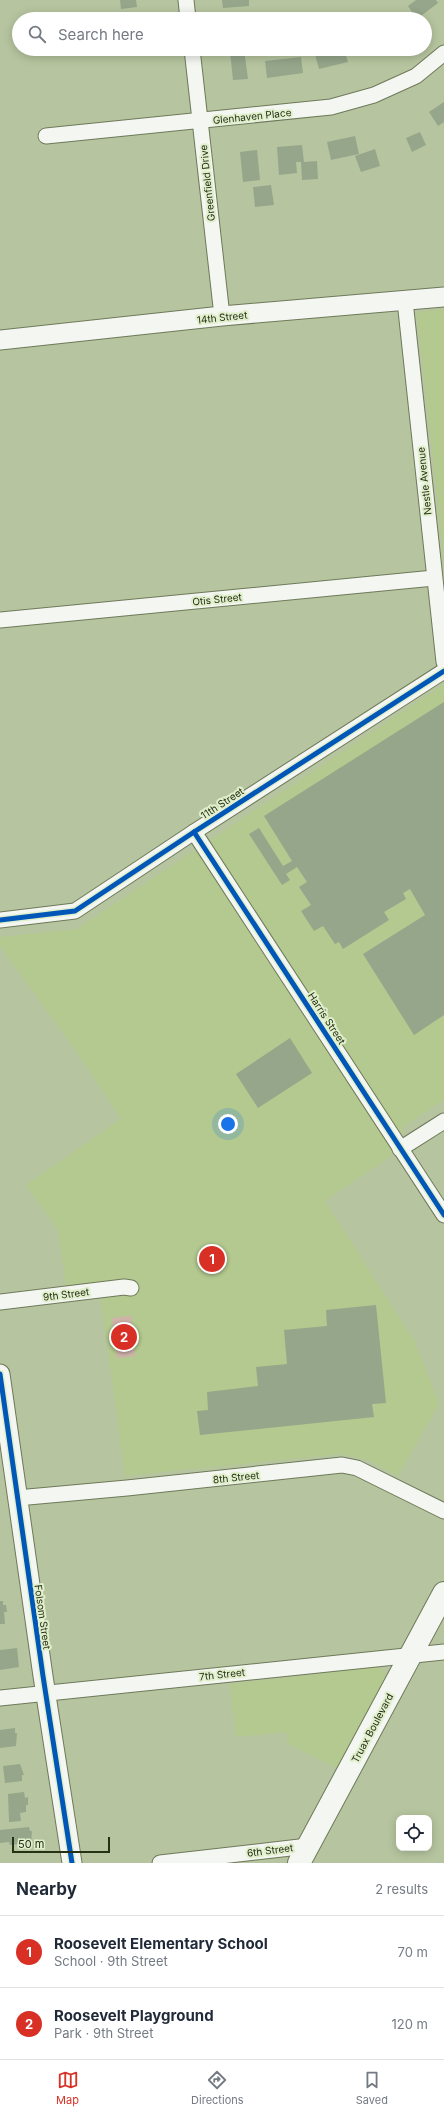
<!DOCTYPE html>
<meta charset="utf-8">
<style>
:root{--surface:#fff;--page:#f6f6f7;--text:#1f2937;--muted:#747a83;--line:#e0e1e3;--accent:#d93025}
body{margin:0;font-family:Inter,sans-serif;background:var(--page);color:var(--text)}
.controls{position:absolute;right:12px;bottom:12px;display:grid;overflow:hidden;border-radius:8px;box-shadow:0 2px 10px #0003}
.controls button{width:36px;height:36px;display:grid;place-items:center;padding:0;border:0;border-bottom:1px solid var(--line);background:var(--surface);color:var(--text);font:20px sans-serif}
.scale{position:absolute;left:12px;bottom:10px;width:98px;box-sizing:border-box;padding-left:4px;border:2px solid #263015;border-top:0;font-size:11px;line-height:14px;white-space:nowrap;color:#263015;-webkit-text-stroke:3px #e1efcd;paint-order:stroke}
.you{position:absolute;left:228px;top:1124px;width:14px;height:14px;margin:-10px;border:3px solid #fff;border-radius:50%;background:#1a73e8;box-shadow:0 0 0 6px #1a73e833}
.badge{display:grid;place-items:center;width:26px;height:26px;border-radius:50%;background:var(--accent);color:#fff;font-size:13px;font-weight:700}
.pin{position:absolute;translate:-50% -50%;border:2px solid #fff;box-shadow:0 1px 4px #0006}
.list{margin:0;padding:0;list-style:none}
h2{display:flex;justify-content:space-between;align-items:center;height:52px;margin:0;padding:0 16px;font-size:17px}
h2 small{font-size:13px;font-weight:400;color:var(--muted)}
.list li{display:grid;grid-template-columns:26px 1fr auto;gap:12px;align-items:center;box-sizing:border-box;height:72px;padding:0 16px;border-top:1px solid var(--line)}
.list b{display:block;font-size:15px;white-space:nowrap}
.list p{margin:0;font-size:13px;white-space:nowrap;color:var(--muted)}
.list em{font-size:13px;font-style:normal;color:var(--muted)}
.icon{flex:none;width:22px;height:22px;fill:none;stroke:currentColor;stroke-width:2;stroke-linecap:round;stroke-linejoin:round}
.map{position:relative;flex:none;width:444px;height:1863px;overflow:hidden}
.search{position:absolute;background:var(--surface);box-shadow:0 2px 10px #0003;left:12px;right:12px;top:12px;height:44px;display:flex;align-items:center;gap:10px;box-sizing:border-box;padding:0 14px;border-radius:22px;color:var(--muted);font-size:15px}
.sheet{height:196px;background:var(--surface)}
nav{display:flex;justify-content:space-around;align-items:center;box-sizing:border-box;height:56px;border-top:1px solid var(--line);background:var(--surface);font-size:11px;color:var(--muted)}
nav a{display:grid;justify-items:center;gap:2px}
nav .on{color:var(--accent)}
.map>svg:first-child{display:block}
</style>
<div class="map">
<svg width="444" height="1863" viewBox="0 0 444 1863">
<rect width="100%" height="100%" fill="#b6c59f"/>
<!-- built -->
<g fill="#b3c98f">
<polygon points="444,309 444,560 417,312"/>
<polygon points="444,684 444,1100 404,1126 394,1154 325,1201 415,1342 439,1404 398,1476 370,1461 343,1454 125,1476 100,1295 67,1291 58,1230 26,1185 121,1119 83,1061 0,946 0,937 77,929"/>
<polygon points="374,1667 380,1668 384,1671 386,1677 385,1684 338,1769 288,1744 286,1732 236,1737 230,1684"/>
</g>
<!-- green -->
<polygon fill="#d0b4aa" points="131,1316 135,1356 117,1358 112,1318"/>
<!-- building -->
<g fill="#95a68b">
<polygon points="120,0 136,0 137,7 121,9"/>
<polygon points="222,0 249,0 249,6 223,8"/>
<polygon points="416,0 436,0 438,3 417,19 408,6"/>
<polygon points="396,13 400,19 387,19"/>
<polygon points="233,49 244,49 248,79 233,80 230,52 233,51"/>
<polygon points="324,49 344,49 348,62 319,69 314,51"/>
<polygon points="301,57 303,73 267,78 265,61"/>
<polygon points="444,102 444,122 438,126 429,112"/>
<polygon points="420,132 426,145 412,152 406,138"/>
<polygon points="355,136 359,154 331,160 327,142"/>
<polygon points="302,145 304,162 317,161 318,179 302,180 301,162 296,162 297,173 279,175 277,147"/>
<polygon points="375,149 380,166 361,172 355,156"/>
<polygon points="257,150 260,180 243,182 240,152"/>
<polygon points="271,185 274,205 255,207 253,187"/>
<polygon points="444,702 444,1015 414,1035 363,954 425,915 410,889 403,893 406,899 384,912 389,920 343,949 339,942 335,944 323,926 314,931 301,911 311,905 299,887 307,882 297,867 286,874 290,880 282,885 249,834 259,828 283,866 292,861 264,816"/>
<polygon points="290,1038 312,1073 258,1108 236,1074"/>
<polygon points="376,1305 386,1403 372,1404 374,1417 200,1435 197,1411 208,1410 207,1392 258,1386 256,1367 287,1364 284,1330 327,1326 326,1310"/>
<polygon points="0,1601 3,1601 3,1605 6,1605 7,1612 4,1612 5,1624 0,1624"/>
<polygon points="17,1648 19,1667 0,1670 0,1650"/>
<polygon points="15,1728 15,1733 17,1733 16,1746 0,1748 0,1730"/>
<polygon points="20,1764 24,1775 22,1775 22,1781 5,1783 3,1766"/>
<polygon points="24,1792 25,1798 28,1797 28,1805 26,1805 26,1812 20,1813 21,1821 9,1822 8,1794"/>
<polygon points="29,1827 30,1831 32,1831 31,1843 10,1845 9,1842 0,1843 0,1830"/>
</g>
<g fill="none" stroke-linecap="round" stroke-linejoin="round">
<!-- minor casing -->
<g stroke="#6e795a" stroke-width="17">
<g id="minor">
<polyline points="186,0 188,19"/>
<polyline points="192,49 222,316"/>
<polyline points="46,136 331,107 374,95 416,76 444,53"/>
<polyline points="405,301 444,662"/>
<polyline points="0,620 434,578"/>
<polyline points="194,832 444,1215"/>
<polyline points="0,920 75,911 194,832 444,671"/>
<polyline points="400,1149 444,1121"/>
<polyline points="0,1302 124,1287 131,1288"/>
<polyline points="17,1498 127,1488 342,1465 357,1468 444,1511"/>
<polyline points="0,1698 444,1652"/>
<polyline points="160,1863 308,1846"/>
</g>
</g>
<!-- tertiary casing -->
<g stroke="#6e795a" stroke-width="21">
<g id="tertiary">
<polyline points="0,340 222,316 444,297"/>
<polyline points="0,1374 43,1676 72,1863"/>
</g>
</g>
<!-- secondary casing -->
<g stroke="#6e795a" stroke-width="24">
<polyline id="secondary" points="299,1863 444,1593"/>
</g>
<!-- minor -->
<use href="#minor" stroke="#f4f6f1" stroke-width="15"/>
<!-- tertiary -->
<use href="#tertiary" stroke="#f4f6f1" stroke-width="19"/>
<!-- secondary -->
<use href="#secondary" stroke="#f4f6f1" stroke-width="22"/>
<!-- cycleway casing -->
<g stroke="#e1efcd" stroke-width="8">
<g id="cycleway">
<polyline points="194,832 444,1215"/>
<polyline points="0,920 75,911 194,832 444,671"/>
<polyline points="0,1374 43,1676 72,1863"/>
</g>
</g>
<!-- cycleway -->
<use href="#cycleway" stroke="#0057b8" stroke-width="5"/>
</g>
<g text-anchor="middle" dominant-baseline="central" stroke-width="4" stroke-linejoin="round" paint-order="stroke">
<!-- street labels -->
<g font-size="10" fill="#263015" stroke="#e1efcd">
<text transform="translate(252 116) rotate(-6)">Glenhaven Place</text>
<text transform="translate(207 183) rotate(-96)">Greenfield Drive</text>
<text transform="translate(222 317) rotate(-6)">14th Street</text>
<text transform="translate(424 481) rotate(-96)">Nestle Avenue</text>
<text transform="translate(217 599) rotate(-6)">Otis Street</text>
<text transform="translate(222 803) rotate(-33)">11th Street</text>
<text transform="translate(327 1018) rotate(57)">Harris Street</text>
<text transform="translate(66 1294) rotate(-7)">9th Street</text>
<text transform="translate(236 1477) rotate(-6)">8th Street</text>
<text transform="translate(43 1617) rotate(82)">Folsom Street</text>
<text transform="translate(222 1674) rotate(-6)">7th Street</text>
<text transform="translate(372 1728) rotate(-62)">Truax Boulevard</text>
<text transform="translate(270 1850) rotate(-7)">6th Street</text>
</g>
</g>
</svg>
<div class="controls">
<button><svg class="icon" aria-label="locate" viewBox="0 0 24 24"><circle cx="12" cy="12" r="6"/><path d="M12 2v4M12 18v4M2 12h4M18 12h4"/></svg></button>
</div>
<div class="scale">50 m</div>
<div class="you"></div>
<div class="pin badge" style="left:212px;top:1259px">1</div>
<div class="pin badge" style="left:124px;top:1337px">2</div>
<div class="search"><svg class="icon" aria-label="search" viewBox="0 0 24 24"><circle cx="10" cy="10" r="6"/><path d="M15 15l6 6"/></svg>Search here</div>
</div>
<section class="sheet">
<h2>Nearby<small>2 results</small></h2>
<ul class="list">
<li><span class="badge">1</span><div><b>Roosevelt Elementary School</b><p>School · 9th Street</p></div><em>70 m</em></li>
<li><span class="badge">2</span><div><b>Roosevelt Playground</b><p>Park · 9th Street</p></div><em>120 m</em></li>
</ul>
</section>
<nav>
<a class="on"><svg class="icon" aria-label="map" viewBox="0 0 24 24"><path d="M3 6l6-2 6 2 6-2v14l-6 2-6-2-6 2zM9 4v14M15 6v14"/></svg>Map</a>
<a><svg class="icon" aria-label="directions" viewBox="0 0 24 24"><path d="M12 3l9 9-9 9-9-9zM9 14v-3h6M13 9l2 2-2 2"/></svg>Directions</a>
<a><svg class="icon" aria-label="saved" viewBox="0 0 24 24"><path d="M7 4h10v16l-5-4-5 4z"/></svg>Saved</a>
</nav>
